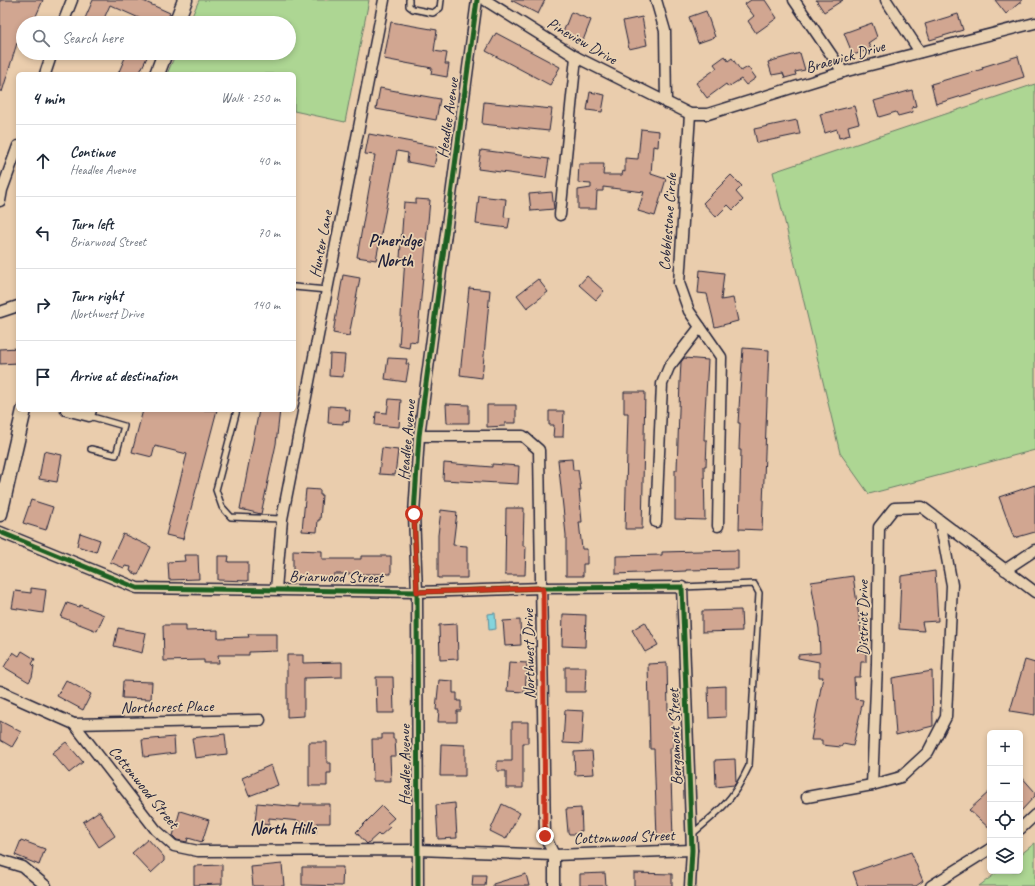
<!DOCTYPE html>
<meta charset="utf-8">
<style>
:root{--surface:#fff;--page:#f6f6f7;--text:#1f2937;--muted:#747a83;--line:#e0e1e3}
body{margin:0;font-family:Caveat,sans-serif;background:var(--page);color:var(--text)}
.controls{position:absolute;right:12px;bottom:12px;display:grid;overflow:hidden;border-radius:6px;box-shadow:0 2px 6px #0003}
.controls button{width:36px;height:36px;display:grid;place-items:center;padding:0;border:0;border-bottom:1px solid var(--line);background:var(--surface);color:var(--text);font:20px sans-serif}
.stop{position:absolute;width:12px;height:12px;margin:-9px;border:3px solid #c8321e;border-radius:50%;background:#fff}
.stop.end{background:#c8321e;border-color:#fff;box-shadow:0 1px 4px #0008}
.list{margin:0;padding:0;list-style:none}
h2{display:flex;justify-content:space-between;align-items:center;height:52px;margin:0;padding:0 16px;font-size:17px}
h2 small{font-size:13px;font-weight:400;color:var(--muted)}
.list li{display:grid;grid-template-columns:26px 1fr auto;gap:12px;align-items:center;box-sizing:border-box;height:72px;padding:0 16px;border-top:1px solid var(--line)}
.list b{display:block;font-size:15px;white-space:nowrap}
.list p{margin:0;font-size:13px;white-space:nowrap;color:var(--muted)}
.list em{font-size:13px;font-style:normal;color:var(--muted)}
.icon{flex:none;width:22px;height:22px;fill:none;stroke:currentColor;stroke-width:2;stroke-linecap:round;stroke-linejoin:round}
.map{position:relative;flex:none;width:1035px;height:886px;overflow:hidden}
.search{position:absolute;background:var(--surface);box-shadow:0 2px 6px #0003;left:16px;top:16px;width:280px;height:44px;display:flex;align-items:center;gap:10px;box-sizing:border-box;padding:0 14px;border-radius:22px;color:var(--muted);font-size:15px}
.panel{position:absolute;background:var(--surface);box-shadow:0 2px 6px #0003;left:16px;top:72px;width:280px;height:340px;border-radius:6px}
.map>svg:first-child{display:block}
</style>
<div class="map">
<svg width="1035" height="886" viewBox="0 0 1035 886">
<rect width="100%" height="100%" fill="#eacdad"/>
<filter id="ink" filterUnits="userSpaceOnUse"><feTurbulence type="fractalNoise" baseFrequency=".025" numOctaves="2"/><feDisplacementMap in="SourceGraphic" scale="8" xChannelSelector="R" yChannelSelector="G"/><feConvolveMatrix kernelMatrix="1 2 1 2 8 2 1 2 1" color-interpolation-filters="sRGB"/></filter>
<g filter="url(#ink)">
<!-- green -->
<g fill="#add693" stroke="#687c67">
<polygon points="199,0 369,0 345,122 294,111 294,74 167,74 176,53 289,53 289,23 189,23"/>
<polygon points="1035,84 1035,450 869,494 840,453 773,172"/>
<polygon points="1035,843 1035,886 979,886 999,871 1020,871 1020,855"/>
</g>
<!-- water -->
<polygon fill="#83d4dc" stroke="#5c8d9c" points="495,613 496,629 489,630 488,614"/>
<!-- building -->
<g fill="#d1a691" stroke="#22223b">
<polygon points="0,0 43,0 33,23 23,23 23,46 17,43 2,92 0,91"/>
<polygon points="93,0 141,0 170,13 165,23 150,23 110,5 102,23 83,23"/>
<polygon points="511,0 545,0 538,14"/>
<polygon points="751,0 765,0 777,18 756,33 748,21 754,16 745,4"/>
<polygon points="816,0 843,0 824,12"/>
<polygon points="995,0 1023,0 1006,14"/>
<polygon points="706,11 715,37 698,43 689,17"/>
<polygon points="571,12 591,20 582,43 562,35"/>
<polygon points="958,14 963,30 930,40 925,24"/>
<polygon points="642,17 647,45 629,49 623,21"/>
<polygon points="391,22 437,30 434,51 447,53 445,64 449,64 447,77 431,74 432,68 384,59"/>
<polygon points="872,23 877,37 868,43 871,49 853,55 844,33"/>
<polygon points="496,33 560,67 550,85 486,51"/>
<polygon points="127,53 149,53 139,74 118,74"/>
<polygon points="800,53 805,70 795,72 796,75 785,78 783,73 772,75 768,62"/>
<polygon points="725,56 728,61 732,58 741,71 748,67 756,78 746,85 741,79 728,87 726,84 707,98 696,83 717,68 714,64"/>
<polygon points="1018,56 1024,77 936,104 931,84 983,69 982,67"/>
<polygon points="380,88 440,99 436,120 376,109"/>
<polygon points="912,90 916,106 912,107 913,112 898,116 896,112 879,117 874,101"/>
<polygon points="590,92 605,95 602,112 587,110"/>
<polygon points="484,102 552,109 549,131 482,124"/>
<polygon points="854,106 859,123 848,126 850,135 839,138 837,129 825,133 820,114"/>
<polygon points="797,120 800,134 757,143 754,129"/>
<polygon points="641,129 659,131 658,147 653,146 651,174 666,179 655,216 638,211 644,192 603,187 603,191 597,191 596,209 578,209 578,190 591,188 591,184 578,183 579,164 604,164 603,175 622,175 623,171 625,172 625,158 638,159"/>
<polygon points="369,134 438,147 434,167 407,162 408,153 397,151 376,260 357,257 375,155 365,154"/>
<polygon points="481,150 549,159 546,178 478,169"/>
<polygon points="731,175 742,186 736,192 743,200 733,210 728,205 716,217 703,203"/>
<polygon points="552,192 554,209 531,211 529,194"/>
<polygon points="479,196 506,199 504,217 510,218 508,228 476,224"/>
<polygon points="416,199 430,200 417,342 410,341 409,348 399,346 405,258 400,258 404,202 416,203"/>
<polygon points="700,270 724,273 721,300 733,298 738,321 715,327 707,294 698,293"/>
<polygon points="343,275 360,278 349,336 333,333"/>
<polygon points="587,276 604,291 596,300 579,285"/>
<polygon points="538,279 548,292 527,308 517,295"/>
<polygon points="469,288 490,290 482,378 460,375"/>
<polygon points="18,348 18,363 0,364 0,349"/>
<polygon points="743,348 769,350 762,530 739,529 741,450 739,450 740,423 738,423"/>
<polygon points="330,354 345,355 343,377 329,376"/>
<polygon points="388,358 407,359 406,364 409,364 406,382 385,379"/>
<polygon points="684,358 708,360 705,412 704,440 707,440 706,466 704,466 705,520 675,519 675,470 677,470 680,381 681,362"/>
<polygon points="624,392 645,392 642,529 625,529 628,413 624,413"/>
<polygon points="389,399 401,400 399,427 375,425 376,412 387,413"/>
<polygon points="446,404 469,405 469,423 447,423"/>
<polygon points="487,405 516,405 516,423 505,423 505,426 487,427"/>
<polygon points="329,406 345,407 344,409 350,410 349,422 343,421 343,424 328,423"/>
<polygon points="143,410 217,410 183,539 166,535 187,454 155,446 152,457 132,452"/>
<polygon points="259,410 280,410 276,444 261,514 240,509"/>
<polygon points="549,411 564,411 563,437 553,437 554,425 549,425"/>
<polygon points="382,448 398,450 395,475 379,474"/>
<polygon points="44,451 62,455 57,482 39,479"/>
<polygon points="572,459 573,470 578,470 581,490 579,490 582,522 579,522 582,549 587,549 587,564 583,564 583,576 566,576 566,535 558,460"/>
<polygon points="444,463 492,467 492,464 519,466 518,484 443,480"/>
<polygon points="1035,485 1035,532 1014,538 999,497"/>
<polygon points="306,489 320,490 320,495 322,495 320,520 318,520 317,532 302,531"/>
<polygon points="31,500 53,507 46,530 23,523"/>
<polygon points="506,508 524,508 523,546 526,546 525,575 505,575"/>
<polygon points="441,510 457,512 453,545 467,546 467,578 438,578 438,535"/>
<polygon points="80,533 100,540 96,552 77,546"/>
<polygon points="123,534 151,547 138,575 130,571 131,567 125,566 124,568 110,562"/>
<polygon points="293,550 322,551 322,559 361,559 361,556 391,556 391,574 334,574 334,578 293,578"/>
<polygon points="738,550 738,569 686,570 686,571 616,574 616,556 662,555 662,552"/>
<polygon points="184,555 198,555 199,579 169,580 168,562 185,561"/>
<polygon points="218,556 229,556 228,562 248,562 248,581 218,580"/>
<polygon points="935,571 938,621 922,622 924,631 899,629 901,576"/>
<polygon points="853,576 862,637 862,652 866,653 866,662 861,662 860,677 854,677 855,699 863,700 853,746 843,744 841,747 822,745 822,740 811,740 823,677 819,677 819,662 798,658 798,655 820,653 819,629 811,582"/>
<polygon points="31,588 46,590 43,613 12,608 15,591 31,593"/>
<polygon points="67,603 79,607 80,605 104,615 97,631 61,617"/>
<polygon points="741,610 742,631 702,632 702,611"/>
<polygon points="563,614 586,615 585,647 562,646"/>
<polygon points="520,620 521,645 505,646 503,621"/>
<polygon points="645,622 658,645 645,652 632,630"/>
<polygon points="457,624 458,659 440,660 439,625"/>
<polygon points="163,625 186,625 186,631 218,630 218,638 249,637 248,634 277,634 277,651 249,652 249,655 218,655 219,663 204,663 204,660 164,661"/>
<polygon points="118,628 146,633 142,653 114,646"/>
<polygon points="22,651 35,659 32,664 34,666 32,677 29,682 4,667 13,652 19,656"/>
<polygon points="287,655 303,655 303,663 342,662 342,677 304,678 304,716 287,717"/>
<polygon points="1025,660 1035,663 1035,715 1010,711"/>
<polygon points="509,662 527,663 525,692 507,691"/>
<polygon points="667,663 668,711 672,711 673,748 670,748 673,838 657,838 654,749 650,749 648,664"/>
<polygon points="565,667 586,667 585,692 565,692"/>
<polygon points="932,671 933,726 896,735 892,678"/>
<polygon points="376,677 393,677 394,713 377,713"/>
<polygon points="66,680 91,694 83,710 57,696"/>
<polygon points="439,680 453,681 453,693 457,693 457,701 461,701 461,711 457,711 457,722 438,722 439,710 436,710"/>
<polygon points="123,681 152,682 151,699 122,698"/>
<polygon points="726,686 726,717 709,718 708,687"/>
<polygon points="565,710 584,711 582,744 563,743"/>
<polygon points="0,721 21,732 12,747 0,740"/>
<polygon points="512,722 528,722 528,743 523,743 523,788 506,788 506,771 497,771 497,761 512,761"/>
<polygon points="225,734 227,754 195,758 192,738"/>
<polygon points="382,734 393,734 393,739 395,739 396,756 390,756 391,781 373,781 372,739 382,739"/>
<polygon points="174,737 175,753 144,757 142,740"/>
<polygon points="66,742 83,762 69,773 52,753"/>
<polygon points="309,742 327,742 327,763 331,763 331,773 327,773 327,786 309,786"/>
<polygon points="441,744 465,745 465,776 440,776"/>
<polygon points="592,751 594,774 575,775 574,752"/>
<polygon points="735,759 736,783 734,785 716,787 715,760"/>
<polygon points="271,765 278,785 249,796 242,778"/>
<polygon points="1020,775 1035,792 1035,796 1020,812"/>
<polygon points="990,791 990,829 969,810"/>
<polygon points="257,803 300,807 300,804 330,804 330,823 317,823 316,833 299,833 299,821 269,818 269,825 255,823"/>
<polygon points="455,803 457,838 438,839 436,805"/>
<polygon points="502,804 520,813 506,839 490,831"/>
<polygon points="382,806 394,818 387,824 390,827 380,836 378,834 367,844 356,832"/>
<polygon points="581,808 582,831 579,831 579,834 569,834 568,832 566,809"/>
<polygon points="99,811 115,836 99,847 83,822"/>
<polygon points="180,811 209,820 202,842 188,838 187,842 177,840 173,836"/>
<polygon points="148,839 164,857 164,861 151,873 132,853"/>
<polygon points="21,840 45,849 39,865 15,855"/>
<polygon points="911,852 923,881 916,886 858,886 853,872"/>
<polygon points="282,864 284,886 253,886 251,867"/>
<polygon points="222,865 222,884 194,885 194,866"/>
<polygon points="302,867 343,867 342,886 302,885"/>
<polygon points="605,873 606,886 580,886 580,874"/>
<polygon points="634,873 672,874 672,886 634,886"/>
<polygon points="526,874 529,886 493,886 493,884"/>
<polygon points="473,875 486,875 485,886 472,886"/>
</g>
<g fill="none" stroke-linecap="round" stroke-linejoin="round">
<!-- lane casing -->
<g stroke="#22223b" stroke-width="8">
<g id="lane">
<polyline points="409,0 409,6 413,9 433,13 440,8 441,0"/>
<polyline points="294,287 327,290"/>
<polyline points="237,410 216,490 222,507 231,517 282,519"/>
<polyline points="89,416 124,426 116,455 91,449"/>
<path d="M 682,587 L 754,584 L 759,593 L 749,766 C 733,800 721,810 692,834"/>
</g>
</g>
<!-- street casing -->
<g stroke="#22223b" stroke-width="13">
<g id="street">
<polyline points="485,0 576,57 690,114 708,114 843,72 1035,23"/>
<polyline points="656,0 665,31 666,103"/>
<polyline points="794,0 843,72"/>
<polyline points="886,0 920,52"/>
<polyline points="63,23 72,0"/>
<polyline points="45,74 52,53"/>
<polyline points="690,114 679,283 689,311 721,357 718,526"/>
<polyline points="0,201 2,190 18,146"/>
<polyline points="560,215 576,57"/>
<polyline points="0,312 18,306"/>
<polyline points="66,410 89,416 91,410"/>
<polyline points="419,436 523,436 539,450 545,836 554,855 554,886"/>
<polyline points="656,522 662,384 669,367 700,327"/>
<polyline points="0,532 137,588 417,592 543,588 682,587 692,850 690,886"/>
<polyline points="1005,570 1035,550"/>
<polyline points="276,589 282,519 384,0"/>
<polyline points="0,691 74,724 156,830 174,846 198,851 418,850 554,855 692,850"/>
<polyline points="74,724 260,720"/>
<polyline points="872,785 901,777 928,752 946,717 952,585 940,521"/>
<polyline points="807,797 872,785 877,664 879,527 894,508 922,507 1035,592"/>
<polyline points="1020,829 1035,815"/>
<polyline points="0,860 23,867 46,886"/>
<polyline points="418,886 417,592 414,514 419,436 477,0"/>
<polyline points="931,886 990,849"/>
</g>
</g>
<!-- secondary casing -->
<g stroke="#22223b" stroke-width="17">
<g id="secondary">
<polyline points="176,23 185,0"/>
<polyline points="157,74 165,53"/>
<polyline points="0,514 24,410"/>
</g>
</g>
<!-- lane -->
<use href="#lane" stroke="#e9d1b1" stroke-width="5"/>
<!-- street -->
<use href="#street" stroke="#e9d1b1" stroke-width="10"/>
<!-- secondary -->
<use href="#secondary" stroke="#e9d1b1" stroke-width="14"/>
<!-- cycleway casing -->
<g stroke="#e9d1b1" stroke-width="8">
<g id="cycleway">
<polyline points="0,532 137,588 417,592 543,588 682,587 692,850 690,886"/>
<polyline points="418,886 417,592 414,514 419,436 477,0"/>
</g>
</g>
<!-- cycleway -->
<use href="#cycleway" stroke="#1b5e20" stroke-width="5"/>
</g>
</g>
<g fill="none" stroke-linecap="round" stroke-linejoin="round" filter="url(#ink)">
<!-- route -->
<polyline stroke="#c8321e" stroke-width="5" points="414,514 417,592 543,588 545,836"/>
</g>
<g text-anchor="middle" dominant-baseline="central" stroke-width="3.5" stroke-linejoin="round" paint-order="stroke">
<!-- street labels -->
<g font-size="16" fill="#22223b" stroke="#e9d1b1">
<text transform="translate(582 41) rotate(30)">Pineview Drive</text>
<text transform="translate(845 57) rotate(-16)">Braewick Drive</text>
<text transform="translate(448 118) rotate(-82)">Headlee Avenue</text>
<text transform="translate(668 222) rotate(-86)">Cobblestone Circle</text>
<text transform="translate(321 244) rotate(-79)">Hunter Lane</text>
<text transform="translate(407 440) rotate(-85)">Headlee Avenue</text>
<text transform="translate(336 577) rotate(1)">Briarwood Street</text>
<text transform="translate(863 618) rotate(-90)">District Drive</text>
<text transform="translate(529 654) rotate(-91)">Northwest Drive</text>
<text transform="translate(167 707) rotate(-1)">Northcrest Place</text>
<text transform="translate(675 737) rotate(-92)">Bergamont Street</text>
<text transform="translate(405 765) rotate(-90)">Headlee Avenue</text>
<text transform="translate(144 787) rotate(51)">Cottonwood Street</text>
<text transform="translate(624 837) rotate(-2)">Cottonwood Street</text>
</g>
<!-- neighbourhood labels -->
<g font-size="17" font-weight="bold" fill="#22223b" stroke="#e9d1b1">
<text x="395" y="240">Pineridge<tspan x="395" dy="20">North</tspan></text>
<text x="283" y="828">North Hills</text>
</g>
</g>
</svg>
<div class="controls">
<button>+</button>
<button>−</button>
<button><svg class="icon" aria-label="locate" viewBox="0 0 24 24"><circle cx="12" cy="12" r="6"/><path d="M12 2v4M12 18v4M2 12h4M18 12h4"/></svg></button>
<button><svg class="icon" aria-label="layers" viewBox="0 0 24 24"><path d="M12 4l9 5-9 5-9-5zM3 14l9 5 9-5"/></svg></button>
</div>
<div class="stop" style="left:414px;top:514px"></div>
<div class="stop end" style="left:545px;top:836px"></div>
<div class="search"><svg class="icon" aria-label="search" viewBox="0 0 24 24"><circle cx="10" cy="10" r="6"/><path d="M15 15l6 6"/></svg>Search here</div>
<section class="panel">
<h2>4 min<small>Walk · 250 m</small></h2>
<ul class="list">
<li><svg class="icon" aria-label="ahead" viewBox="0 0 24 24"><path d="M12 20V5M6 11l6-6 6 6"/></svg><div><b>Continue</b><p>Headlee Avenue</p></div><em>40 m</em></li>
<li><svg class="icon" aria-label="left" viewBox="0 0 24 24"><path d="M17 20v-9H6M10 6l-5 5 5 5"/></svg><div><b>Turn left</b><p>Briarwood Street</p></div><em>70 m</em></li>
<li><svg class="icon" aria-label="right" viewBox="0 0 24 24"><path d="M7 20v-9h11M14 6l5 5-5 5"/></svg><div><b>Turn right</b><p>Northwest Drive</p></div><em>140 m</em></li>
<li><svg class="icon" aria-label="arrive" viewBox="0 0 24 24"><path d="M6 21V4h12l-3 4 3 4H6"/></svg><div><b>Arrive at destination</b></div></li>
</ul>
</section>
</div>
